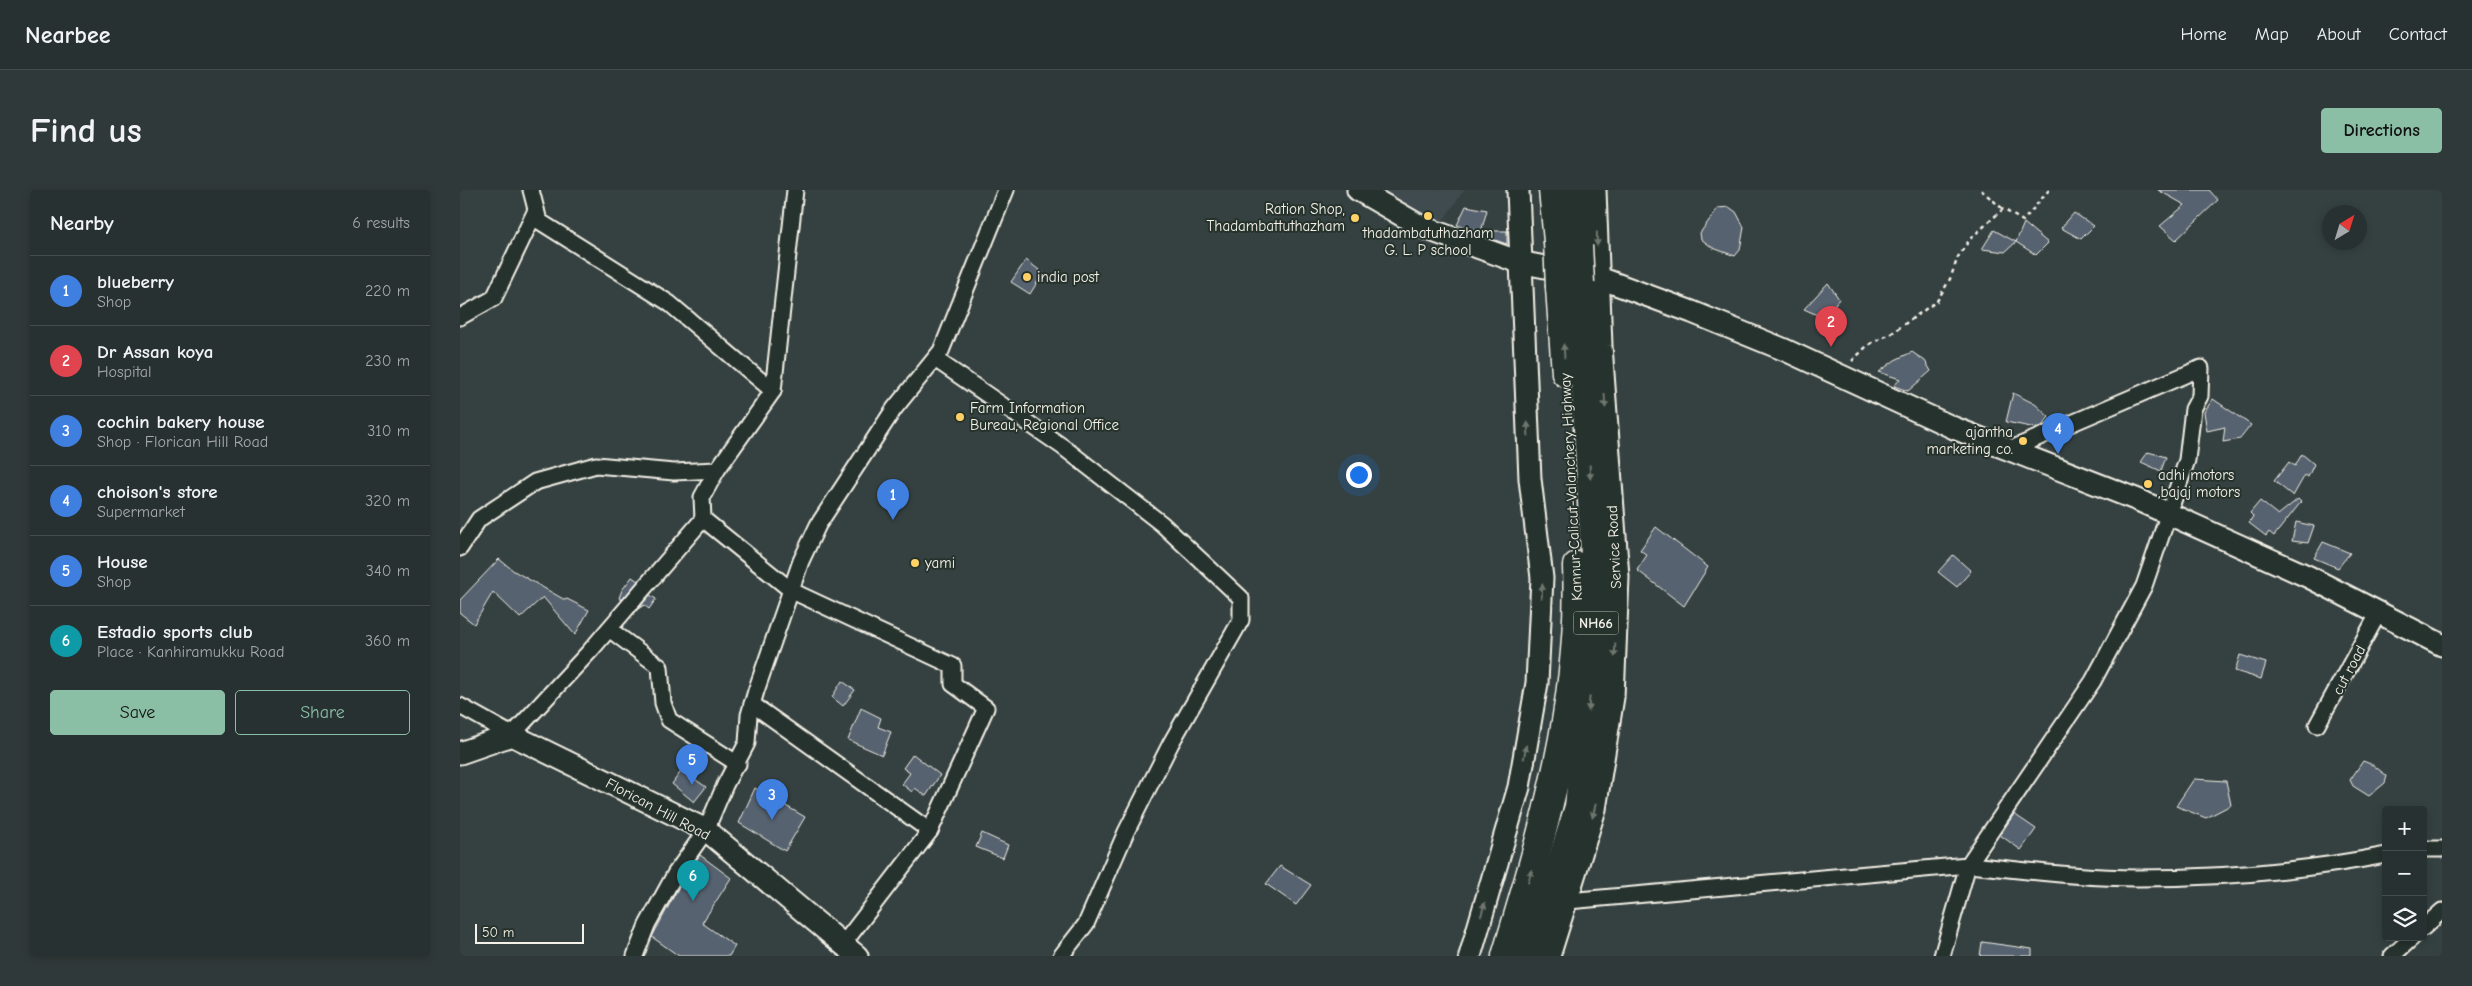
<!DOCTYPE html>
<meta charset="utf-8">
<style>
:root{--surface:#283131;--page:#303939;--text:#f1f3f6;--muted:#a5a9ab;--line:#444c4d;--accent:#8abfa5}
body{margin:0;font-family:"Comic Neue",sans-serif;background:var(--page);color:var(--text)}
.controls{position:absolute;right:15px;bottom:15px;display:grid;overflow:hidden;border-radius:5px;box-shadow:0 2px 8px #0003}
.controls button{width:45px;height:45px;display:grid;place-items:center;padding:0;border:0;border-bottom:1px solid var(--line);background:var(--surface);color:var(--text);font:25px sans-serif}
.compass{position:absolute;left:1862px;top:15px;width:45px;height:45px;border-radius:50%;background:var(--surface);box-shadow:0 2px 8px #0003;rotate:38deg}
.scale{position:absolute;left:15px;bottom:12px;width:109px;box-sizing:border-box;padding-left:5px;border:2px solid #f4f1e8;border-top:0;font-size:14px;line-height:18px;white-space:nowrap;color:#f4f1e8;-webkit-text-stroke:4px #26332d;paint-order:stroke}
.you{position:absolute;left:898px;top:284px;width:18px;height:18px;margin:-12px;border:4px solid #fff;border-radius:50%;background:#1a73e8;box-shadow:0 0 0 8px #1a73e833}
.badge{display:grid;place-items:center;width:32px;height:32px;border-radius:50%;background:var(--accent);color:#fff;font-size:16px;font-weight:700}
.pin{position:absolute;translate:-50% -41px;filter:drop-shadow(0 1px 2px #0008)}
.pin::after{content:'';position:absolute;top:26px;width:18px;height:15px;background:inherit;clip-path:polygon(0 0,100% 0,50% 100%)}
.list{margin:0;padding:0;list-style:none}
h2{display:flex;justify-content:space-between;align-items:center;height:65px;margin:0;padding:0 20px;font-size:21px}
h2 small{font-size:16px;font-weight:400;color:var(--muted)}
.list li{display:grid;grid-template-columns:32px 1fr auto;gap:15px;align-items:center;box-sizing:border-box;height:70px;padding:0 20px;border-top:1px solid var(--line)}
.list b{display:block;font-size:19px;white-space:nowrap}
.list p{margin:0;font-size:16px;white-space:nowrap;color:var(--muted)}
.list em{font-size:16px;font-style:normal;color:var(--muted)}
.actions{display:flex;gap:10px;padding:15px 20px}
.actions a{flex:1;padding:11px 0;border:1px solid var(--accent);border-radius:5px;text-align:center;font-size:18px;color:var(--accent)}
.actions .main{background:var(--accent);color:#111}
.icon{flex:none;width:28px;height:28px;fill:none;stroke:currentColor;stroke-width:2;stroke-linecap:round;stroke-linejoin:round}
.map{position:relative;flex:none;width:1982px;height:766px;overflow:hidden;border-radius:5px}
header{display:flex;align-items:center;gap:30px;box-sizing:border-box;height:70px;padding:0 25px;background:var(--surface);border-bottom:1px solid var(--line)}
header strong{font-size:24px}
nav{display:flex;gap:28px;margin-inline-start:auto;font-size:18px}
.intro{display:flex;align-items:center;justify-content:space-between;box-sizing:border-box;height:120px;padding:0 30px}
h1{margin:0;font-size:35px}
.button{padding:12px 22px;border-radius:5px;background:var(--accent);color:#111;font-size:18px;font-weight:700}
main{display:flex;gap:30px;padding:0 30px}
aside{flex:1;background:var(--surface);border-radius:5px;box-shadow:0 2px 8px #0003}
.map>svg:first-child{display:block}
</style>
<header>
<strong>Nearbee</strong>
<nav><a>Home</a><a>Map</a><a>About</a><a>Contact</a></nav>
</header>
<div class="intro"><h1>Find us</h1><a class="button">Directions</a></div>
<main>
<aside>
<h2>Nearby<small>6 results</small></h2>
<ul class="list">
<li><span class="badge" style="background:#3f7fe0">1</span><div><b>blueberry</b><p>Shop</p></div><em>220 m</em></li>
<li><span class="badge" style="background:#e0444e">2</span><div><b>Dr Assan koya</b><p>Hospital</p></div><em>230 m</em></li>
<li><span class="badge" style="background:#3f7fe0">3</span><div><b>cochin bakery house</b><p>Shop · Florican Hill Road</p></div><em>310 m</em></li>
<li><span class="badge" style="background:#3f7fe0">4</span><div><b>choison's store</b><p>Supermarket</p></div><em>320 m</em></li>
<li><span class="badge" style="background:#3f7fe0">5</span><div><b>House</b><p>Shop</p></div><em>340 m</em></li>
<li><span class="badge" style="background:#0f9aa8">6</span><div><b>Estadio sports club</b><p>Place · Kanhiramukku Road</p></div><em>360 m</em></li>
</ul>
<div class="actions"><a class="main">Save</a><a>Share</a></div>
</aside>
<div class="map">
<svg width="1982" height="766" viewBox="0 0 1982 766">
<rect width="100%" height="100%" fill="#354141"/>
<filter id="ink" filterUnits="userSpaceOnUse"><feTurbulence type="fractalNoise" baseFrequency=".02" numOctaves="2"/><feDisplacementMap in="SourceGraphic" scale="10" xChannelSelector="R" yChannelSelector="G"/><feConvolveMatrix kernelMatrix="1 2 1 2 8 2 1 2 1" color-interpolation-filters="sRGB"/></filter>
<g filter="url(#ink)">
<!-- built -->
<polygon fill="#3f4b4f" points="927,0 1004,0 980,35 923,11"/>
<!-- building -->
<g fill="#57626f" stroke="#f4f1e8">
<polygon points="1698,0 1749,0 1758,10 1716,50 1700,36 1725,15"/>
<polygon points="1006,16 1027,20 1021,42 997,35"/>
<polygon points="1269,17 1276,22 1284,37 1280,60 1275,66 1253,58 1241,49 1240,43 1258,18"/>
<polygon points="1614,23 1634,36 1621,49 1601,38"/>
<polygon points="1564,33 1588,53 1576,65 1556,52"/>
<polygon points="1534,40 1556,52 1545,62 1522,59"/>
<polygon points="1030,41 1047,41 1047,54 1029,48"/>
<polygon points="566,70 583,83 570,104 551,92"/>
<polygon points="1368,93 1379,109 1364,128 1344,119"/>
<polygon points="1452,162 1465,171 1471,181 1448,201 1434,196 1440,189 1419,182 1435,170"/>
<polygon points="1553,203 1575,214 1589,227 1582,236 1576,238 1546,232"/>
<polygon points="1753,209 1791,235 1780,249 1763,252 1765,237 1747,241 1744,222"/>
<polygon points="1688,262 1706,267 1701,281 1681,272"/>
<polygon points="1842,264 1854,274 1848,287 1845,285 1833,306 1814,291 1829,272 1835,276"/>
<polygon points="1838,309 1841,312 1814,346 1809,342 1806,346 1789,333 1793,326 1790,323 1800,311 1818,325"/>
<polygon points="1836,332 1854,336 1848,353 1832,351"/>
<polygon points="1196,337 1248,377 1224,416 1177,380 1187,365 1180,360"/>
<polygon points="1863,352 1890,363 1878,378 1854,368"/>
<polygon points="1493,365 1511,381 1497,397 1478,382"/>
<polygon points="39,369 54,381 105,410 107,409 129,420 115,445 83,407 60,428 33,402 14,434 0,423 0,410"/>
<polygon points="172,387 178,391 162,410 159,408 162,400"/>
<polygon points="190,405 196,409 189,419 184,415 178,419"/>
<polygon points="1780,465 1806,473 1801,489 1775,481"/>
<polygon points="382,491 395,500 383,516 372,507"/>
<polygon points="401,518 421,528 418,537 431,542 422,565 388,550"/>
<polygon points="453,564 480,585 466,606 455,598 452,602 442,594 450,583 443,578"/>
<polygon points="1903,571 1913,575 1927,586 1925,593 1909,606 1893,596 1890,590"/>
<polygon points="222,580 246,597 234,612 212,594"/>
<polygon points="1734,589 1766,591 1771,615 1746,628 1716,616"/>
<polygon points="295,598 345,627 325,661 279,633"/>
<polygon points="1554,624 1576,639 1561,660 1540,645"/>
<polygon points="522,643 548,655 543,668 516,657"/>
<polygon points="240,665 271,688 242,733 275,756 269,766 219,766 192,747 223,689"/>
<polygon points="820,676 851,695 836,715 806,694"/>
<polygon points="1522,752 1572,759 1572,766 1520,766"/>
</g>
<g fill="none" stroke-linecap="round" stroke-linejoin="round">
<!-- street casing -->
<g stroke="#f4f1e8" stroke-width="19">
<g id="street">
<polyline points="71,0 79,31 209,113 313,201 257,280 242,307 243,329 332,401 493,476 493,494 526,518 470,641"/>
<polyline points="0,127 34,108 76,20"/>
<polyline points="475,169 603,257 702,334 781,408 781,430 711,553 666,642 626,734 601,766"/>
<polyline points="313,201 335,0"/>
<polyline points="0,358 19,329 75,292 136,275 214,282 257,280"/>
<polyline points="149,439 200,477 203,513 209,530 278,574"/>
<polyline points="292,514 470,641 384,753"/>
<polyline points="0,516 52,545 130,461 243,329"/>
<polyline points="1857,535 1918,424"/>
<polyline points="1963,659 1982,659"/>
<polyline points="1108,711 1508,675 1633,491 1684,396 1727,270 1733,219 1740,206 1741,178 1549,260"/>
<polyline points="1963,738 1982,721"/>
<polyline points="175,766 187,735 215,684 246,640 265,595 287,553 289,525 296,501 341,371 358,335 434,219 481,161 546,0"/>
<path d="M 1482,766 L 1508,675 C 1564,680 1621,688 1677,688 C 1761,688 1844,681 1926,665"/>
<polyline points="1932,766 1953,747"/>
</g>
</g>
<!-- secondary casing -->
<g stroke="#f4f1e8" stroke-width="25">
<g id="secondary">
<polyline points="898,0 962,37 1059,72 1137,87 1232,122 1325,160 1494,238 1678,310 1849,387 1982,455"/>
<polyline points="0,563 52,545 246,640 397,766"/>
<polyline points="1010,766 1059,597 1077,493 1082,388 1070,289 1058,0"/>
<polyline points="1089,766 1135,619 1153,507 1158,387 1141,156 1135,0"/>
</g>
</g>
<!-- highway casing -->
<g stroke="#f4f1e8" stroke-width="31">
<g id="highway">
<polyline points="1093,0 1098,51"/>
<polyline points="1115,0 1118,56"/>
<polyline points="1100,97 1106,183"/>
<path d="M 1046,766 C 1084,641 1123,508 1117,376"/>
<polyline points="1073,766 1119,617 1138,420 1120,93"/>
</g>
</g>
<!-- path -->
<g stroke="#f4f1e8" stroke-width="2.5" stroke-dasharray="4 4" stroke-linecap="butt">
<polyline points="1521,0 1543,19"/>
<polyline points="1392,171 1408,155 1432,143 1477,111 1490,89 1498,67 1510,49 1543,19 1563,31 1589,0"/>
</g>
<!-- street -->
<use href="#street" stroke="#26332d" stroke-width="15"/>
<!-- secondary -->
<use href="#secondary" stroke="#26332d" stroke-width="21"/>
<!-- highway -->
<use href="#highway" stroke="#26332d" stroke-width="28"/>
<!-- highway-bridge casing -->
<g stroke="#f4f1e8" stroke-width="31" stroke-linecap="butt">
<g id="highway-bridge">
<polyline points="1098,51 1100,97"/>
<polyline points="1118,56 1120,93"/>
</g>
</g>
<!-- highway-bridge -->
<use href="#highway-bridge" stroke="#26332d" stroke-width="28"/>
</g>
<!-- one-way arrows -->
<defs><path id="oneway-solid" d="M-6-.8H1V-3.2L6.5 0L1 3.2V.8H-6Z" transform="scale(1.25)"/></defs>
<g fill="#6e766e">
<use href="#oneway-solid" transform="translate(1137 49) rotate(89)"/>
<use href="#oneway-solid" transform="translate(1104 161) rotate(-94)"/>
<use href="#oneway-solid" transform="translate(1145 211) rotate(86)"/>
<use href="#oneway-solid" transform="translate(1068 239) rotate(-93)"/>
<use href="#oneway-solid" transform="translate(1130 282) rotate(87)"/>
<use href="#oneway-solid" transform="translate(1082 401) rotate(-87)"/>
<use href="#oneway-solid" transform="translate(1155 460) rotate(92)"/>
<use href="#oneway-solid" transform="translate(1129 514) rotate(95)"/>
<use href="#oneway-solid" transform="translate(1065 562) rotate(-80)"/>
<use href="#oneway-solid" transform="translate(1134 621) rotate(104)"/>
<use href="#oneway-solid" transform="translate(1070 686) rotate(-73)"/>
<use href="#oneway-solid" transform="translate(1023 719) rotate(-74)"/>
</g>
</g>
<!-- markers -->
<g fill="#ffd166" stroke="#26332d" stroke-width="2">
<circle cx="968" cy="26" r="5"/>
<circle cx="895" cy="28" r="5"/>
<circle cx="567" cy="87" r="5"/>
<circle cx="500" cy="227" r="5"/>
<circle cx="1563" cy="251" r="5"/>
<circle cx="1688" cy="294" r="5"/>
<circle cx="455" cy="373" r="5"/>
</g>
<g text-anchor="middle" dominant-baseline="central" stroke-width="4" stroke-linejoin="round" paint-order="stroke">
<!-- shield labels -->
<rect fill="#26332d" stroke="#b6b8b0" stroke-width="1" x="1113.5" y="421.5" width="45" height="23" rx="4"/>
<g font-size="14" font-weight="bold" fill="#f4f1e8">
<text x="1136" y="433">NH66</text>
</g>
<!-- poi labels -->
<g font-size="15" fill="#f4f1e8" stroke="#26332d" text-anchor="start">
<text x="885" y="19" text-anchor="end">Ration Shop,<tspan x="885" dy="17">Thadambattuthazham</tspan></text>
<text x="968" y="43" text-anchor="middle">thadambatuthazham<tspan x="968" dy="17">G. L. P school</tspan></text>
<text x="577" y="87">india post</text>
<text x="510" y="218">Farm Information<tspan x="510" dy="17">Bureau, Regional Office</tspan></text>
<text x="1553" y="242" text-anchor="end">ajantha<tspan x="1553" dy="17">marketing co.</tspan></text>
<text x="1698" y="285">adhi motors<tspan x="1698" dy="17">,bajaj motors</tspan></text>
<text x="465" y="373">yami</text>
</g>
<!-- street labels -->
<g font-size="15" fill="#f4f1e8" stroke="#26332d">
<text transform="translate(1111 297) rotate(-93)">Kannur-Calicut-Valanchery Highway</text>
<text transform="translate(1154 357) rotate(-93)">Service Road</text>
<text transform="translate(1889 480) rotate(-62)">cut road</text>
<text transform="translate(198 619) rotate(28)">Florican Hill Road</text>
</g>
</g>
</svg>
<div class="controls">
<button>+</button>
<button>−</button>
<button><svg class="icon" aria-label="layers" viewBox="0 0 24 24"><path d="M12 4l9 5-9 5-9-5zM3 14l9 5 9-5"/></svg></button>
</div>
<svg class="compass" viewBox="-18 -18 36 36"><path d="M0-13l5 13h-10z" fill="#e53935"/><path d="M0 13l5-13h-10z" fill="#a5a9ab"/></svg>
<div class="scale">50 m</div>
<div class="you"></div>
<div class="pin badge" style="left:433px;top:330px;background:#3f7fe0">1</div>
<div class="pin badge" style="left:1371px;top:157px;background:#e0444e">2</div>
<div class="pin badge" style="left:312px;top:630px;background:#3f7fe0">3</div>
<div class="pin badge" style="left:1598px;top:264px;background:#3f7fe0">4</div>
<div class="pin badge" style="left:232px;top:595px;background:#3f7fe0">5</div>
<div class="pin badge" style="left:233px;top:711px;background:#0f9aa8">6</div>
</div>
</main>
